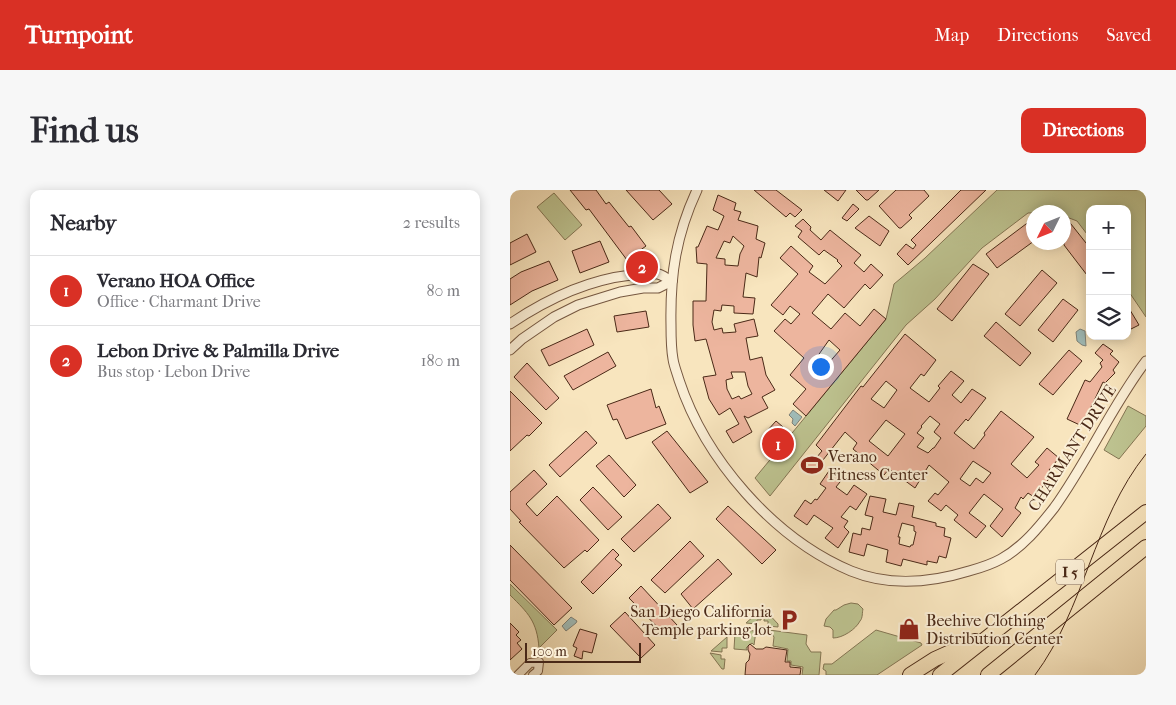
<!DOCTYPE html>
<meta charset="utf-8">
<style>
:root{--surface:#fff;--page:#f7f7f7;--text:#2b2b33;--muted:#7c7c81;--line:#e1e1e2;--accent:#d93025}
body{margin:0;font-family:"IM FELL French Canon",serif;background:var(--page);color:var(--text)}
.controls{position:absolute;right:15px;top:15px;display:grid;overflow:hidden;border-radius:10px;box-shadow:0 2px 12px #0003}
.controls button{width:45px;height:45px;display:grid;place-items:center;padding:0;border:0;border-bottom:1px solid var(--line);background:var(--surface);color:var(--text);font:25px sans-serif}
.compass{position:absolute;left:516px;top:15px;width:45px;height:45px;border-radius:50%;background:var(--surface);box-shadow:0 2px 12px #0003;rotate:227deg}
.scale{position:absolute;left:15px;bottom:12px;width:116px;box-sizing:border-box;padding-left:5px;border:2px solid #4a2917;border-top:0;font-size:14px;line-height:18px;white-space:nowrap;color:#4a2917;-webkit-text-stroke:4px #faeed5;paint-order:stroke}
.you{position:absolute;left:310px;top:176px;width:18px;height:18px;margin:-12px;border:4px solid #fff;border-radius:50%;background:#1a73e8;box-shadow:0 0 0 8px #1a73e833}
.badge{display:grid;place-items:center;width:32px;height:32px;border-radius:50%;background:var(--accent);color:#fff;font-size:16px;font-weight:700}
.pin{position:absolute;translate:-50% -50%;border:2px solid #fff;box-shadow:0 1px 5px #0006}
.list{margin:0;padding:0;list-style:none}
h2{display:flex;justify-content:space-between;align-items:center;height:65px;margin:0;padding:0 20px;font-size:21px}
h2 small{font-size:16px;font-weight:400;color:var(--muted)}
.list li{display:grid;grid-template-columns:32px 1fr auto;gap:15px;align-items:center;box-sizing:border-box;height:70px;padding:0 20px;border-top:1px solid var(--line)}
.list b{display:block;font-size:19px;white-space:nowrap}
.list p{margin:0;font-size:16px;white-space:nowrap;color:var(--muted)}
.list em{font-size:16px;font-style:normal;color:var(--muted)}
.icon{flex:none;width:28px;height:28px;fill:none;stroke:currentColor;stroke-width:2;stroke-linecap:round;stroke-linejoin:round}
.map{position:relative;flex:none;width:636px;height:485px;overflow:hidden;border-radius:10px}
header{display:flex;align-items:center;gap:30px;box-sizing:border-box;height:70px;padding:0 25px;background:var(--accent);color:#fff}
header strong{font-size:24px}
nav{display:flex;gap:28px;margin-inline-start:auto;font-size:18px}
.intro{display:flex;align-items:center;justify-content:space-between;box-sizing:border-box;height:120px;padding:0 30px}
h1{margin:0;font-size:35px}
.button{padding:12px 22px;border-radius:10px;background:var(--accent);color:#fff;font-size:18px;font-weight:700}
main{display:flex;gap:30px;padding:0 30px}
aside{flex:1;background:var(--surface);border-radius:10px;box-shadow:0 2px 12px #0003}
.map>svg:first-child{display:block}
</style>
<header>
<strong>Turnpoint</strong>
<nav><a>Map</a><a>Directions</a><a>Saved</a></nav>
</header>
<div class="intro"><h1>Find us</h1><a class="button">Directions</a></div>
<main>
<aside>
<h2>Nearby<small>2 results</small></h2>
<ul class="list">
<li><span class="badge">1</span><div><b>Verano HOA Office</b><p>Office · Charmant Drive</p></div><em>80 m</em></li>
<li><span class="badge">2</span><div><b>Lebon Drive &amp; Palmilla Drive</b><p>Bus stop · Lebon Drive</p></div><em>180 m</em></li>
</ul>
</aside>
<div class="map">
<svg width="636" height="485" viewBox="0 0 636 485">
<rect width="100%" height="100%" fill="#f8e5be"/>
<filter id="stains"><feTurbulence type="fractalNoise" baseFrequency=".004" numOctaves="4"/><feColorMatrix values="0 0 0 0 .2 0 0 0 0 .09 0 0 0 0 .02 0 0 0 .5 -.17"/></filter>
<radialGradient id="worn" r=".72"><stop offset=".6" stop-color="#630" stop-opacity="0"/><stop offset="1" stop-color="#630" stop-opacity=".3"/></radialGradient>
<!-- green -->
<g fill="#bec491" stroke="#847654">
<polygon points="487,0 636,0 636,127 617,99 617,19 580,19 580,48 567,31 554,26 554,22 518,23 472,58 425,109 396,135 260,306 245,288 376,129 384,94 415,68"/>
<polygon points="44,3 72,35 55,50 27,17"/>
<polygon points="618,216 636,226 636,236 609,269 594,260"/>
<path d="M 0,394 L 47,440 L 29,458 C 27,431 18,423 0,405 Z"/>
<path d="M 341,413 L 348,414 L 353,419 C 352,422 353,428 350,431 C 346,439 333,448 323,448 L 323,440 L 320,437 L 314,436 L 316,429 L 324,420 L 326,420 L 334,415 Z"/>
<polygon points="252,419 251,430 247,430 247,434 236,433"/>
<polygon points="255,420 268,434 268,437 258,436 258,431 254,431"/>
<polygon points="230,440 246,441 244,455 242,453 236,458 237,460 224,459 225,443 230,444"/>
<polygon points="259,440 297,445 296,454 301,462 311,462 309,485 292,485 293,477 281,475 281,471 277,471 278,459 263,456 264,447"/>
<polygon points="366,440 411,453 412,455 367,485 316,485 316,481 313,479 314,474 322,474"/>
<polygon points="217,447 217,458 212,458 212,462 201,461"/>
<polygon points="200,463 211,465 211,469 215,469 214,479 212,479"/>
</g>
<!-- water -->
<g fill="#a0bdba" stroke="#7e8279">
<polygon points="570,139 575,141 576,156 572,155 567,151 566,142"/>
<polygon points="283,220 292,227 285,236 282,233 283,229 279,225"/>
<polygon points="61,427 67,431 66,433 56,441 52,436"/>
</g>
<!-- building -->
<g fill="#edb59e" stroke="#4a2917" fill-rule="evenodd">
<polygon points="60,0 86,0 96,14 99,12 119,37 121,36 136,56 117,70 79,19 76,20"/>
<polygon points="116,0 149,0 162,14 143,30"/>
<polygon points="244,0 266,0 292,20 285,27 280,23 276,27"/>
<polygon points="314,0 336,0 328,11"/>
<polygon points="346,0 369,0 358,10 356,10"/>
<polygon points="386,0 414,0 419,6 399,25 402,28 391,38 389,38 369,16"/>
<polygon points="451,0 476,0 398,75 387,64 396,54 403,59 406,55 401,50"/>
<path d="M 208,5 L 226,13 L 224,20 L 231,22 L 228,30 L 248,36 L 246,49 L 255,53 L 251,68 L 249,67 L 247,87 L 236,83 L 233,107 L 245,108 L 243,124 L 224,123 L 224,116 L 212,115 L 211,121 L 204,120 L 202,132 L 204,140 L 212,138 L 213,143 L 226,142 L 224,134 L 244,129 L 248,146 L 236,148 L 240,170 L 252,167 L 256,185 L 265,200 L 252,207 L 258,218 L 238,228 L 234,226 L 242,242 L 223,253 L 216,241 L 229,234 L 220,218 L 209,225 L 199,209 L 193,187 L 206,185 L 196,149 L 185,151 L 183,135 L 183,111 L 196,111 L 197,74 L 187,73 L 186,57 L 188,57 L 197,36 L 208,40 L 214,26 L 203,20 ZM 223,46 L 234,56 L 230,64 L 228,76 L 215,75 L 215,69 L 206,68 L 214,51 L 220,53 ZM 221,182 L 235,182 L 238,196 L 242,204 L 231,209 L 229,206 L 222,209 L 217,199 L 216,190 L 223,188 Z"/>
<polygon points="343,14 349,19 337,31 332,28"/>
<polygon points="359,26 379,41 370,56 345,38"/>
<polygon points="524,28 524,51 487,78 476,64"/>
<path d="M 293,29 L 301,37 L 300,40 L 311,50 L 320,40 L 351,65 L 344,73 L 354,82 L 361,74 L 373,85 L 360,99 L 355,94 L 334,118 L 318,104 L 302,123 L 321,139 L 335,123 L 350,136 L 364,119 L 376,129 L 296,226 L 283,214 L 296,199 L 280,185 L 294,168 L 264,141 L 275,129 L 281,134 L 290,124 L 280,116 L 273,125 L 261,115 L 288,84 L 270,68 L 281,56 L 303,76 L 299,82 L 315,94 L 332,76 L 327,71 L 328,70 L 314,60 L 309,65 L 288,47 L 292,41 L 285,36 ZM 319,150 L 330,160 L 316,176 L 307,167 Z"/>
<polygon points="557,29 580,58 580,89 554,55 554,32"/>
<polygon points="17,44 26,62 0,75 0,53"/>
<polygon points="90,51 99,72 70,83 62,61"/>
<polygon points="39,71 48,90 22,101 0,115 0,89 11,82"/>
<polygon points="463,74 479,84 442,131 427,119"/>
<polygon points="532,80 547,93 510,136 495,124"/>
<polygon points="553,109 568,120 543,152 528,140"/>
<polygon points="617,115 629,135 617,141"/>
<polygon points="136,121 139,137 107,142 104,126"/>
<polygon points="486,132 521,163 510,176 474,146"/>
<polygon points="77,139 84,155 39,176 31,160"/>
<path d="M 395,144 L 426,170 L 414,186 L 411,184 L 400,198 L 419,212 L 430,198 L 428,196 L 441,181 L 454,191 L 442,205 L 451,213 L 462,199 L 476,208 L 458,231 L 456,229 L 444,243 L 464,259 L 475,245 L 474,243 L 491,221 L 524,247 L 501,274 L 517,288 L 529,275 L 525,272 L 537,258 L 549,268 L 539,280 L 543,284 L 524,307 L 518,303 L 513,309 L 511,307 L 505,318 L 511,323 L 492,347 L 480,336 L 493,319 L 474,304 L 459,323 L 476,336 L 466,348 L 444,330 L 448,325 L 436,315 L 431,321 L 418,311 L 425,303 L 428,305 L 439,292 L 419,275 L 405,298 L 379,279 L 374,285 L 343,259 L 347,253 L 335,242 L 302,284 L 293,276 L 298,271 L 301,274 L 312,261 L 306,255 L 351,196 L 353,197 ZM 376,191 L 387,200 L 374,218 L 361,209 ZM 420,226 L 430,234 L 424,242 L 431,248 L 424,258 L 423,258 L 418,263 L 407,257 L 414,248 L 407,243 L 412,237 L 411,236 ZM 376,230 L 395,244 L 378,266 L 359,251 ZM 463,271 L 481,283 L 473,293 L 466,288 L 460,296 L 450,289 Z"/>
<polygon points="593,154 603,161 600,164 609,172 603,180 605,183 595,193 593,192 572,236 557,229 575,190 580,192 592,177 590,173 593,170 585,163"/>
<polygon points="559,160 572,171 543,205 529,194"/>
<polygon points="98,162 106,176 63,200 54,186"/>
<polygon points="17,173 49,208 36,220 4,187"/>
<polygon points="141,199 146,218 149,216 156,234 116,249 107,229 103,230 97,215"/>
<polygon points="0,201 32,233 19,246 17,245 0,261"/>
<polygon points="266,231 273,237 268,244 274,250 269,257 259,248 262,244 257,241"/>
<polygon points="76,241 87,253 50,287 39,275"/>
<polygon points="157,241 198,292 180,303 142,252"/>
<polygon points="99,265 126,295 114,307 86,276"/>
<polygon points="321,278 334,287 326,297 337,305 344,295 357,304 346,320 340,316 331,327 338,331 334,337 339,342 328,358 315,348 323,338 304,325 297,335 284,326 295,310 301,314 305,309 307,310 316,298 310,294"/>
<polygon points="24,280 37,294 16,314 27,326 47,306 89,350 77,362 75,360 54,378 9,332 11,331 0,319 0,302"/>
<polygon points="83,297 112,327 98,340 70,310"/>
<path d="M 360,306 L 376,309 L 373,322 L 386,325 L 389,313 L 404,316 L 402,327 L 426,333 L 426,336 L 435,338 L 434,346 L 441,348 L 436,368 L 429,366 L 427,373 L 417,371 L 417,375 L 393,369 L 391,376 L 376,372 L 378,360 L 357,354 L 354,366 L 339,362 L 343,343 L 351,345 L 352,338 L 360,340 L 363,327 L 355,325 ZM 392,333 L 404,336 L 404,341 L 406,342 L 403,355 L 401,355 L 400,357 L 389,354 L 390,347 L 388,347 Z"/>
<polygon points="148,314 161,328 124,362 111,349"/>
<polygon points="218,316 266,360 252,374 206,329"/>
<polygon points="180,351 194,366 155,403 141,390"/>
<polygon points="0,355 62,418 44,435 0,390"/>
<polygon points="103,359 109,365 105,369 112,375 83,404 71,392"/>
<polygon points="208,369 222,384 183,419 171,404"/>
<polygon points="131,396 167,435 156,446 119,408"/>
<polygon points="115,422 145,455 131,468 100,436"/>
<polygon points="0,433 9,442 6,445 11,450 7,453 12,459 0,470"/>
<polygon points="70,439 87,444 82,463 73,461 72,469 64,466 67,458 63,456"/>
<polygon points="240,454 246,459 253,459 256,457 277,460 275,472 280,472 280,477 291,478 290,485 235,485 236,473 239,470 240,464 238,460 238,456"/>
</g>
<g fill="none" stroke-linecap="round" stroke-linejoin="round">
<!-- minor casing -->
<g stroke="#765841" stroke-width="10">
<polyline id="minor" points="8,485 20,473 29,472 28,481 23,485"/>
</g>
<!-- tertiary casing -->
<g stroke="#765841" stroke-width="11">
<g id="tertiary">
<path d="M 187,0 C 166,45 160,85 161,135 C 161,146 161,158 163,169 C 164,176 167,183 169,190 C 195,269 263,348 341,381 C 380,397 420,393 459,381 C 470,378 482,374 491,369 C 513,357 529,337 544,318 C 578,271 601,217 636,171"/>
<path d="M 0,134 C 37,109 76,90 121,85 C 130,84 139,83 148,84 C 153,85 157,89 162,91"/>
<polyline points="0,160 12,149 44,127 68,115 110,102 133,98 148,98 162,91"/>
</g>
</g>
<!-- motorway casing -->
<g stroke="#4a2917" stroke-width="16">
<g id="motorway">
<polyline points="400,485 425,469 465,451"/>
<polyline points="430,485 636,322"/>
<polyline points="478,485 636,357"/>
</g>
</g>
<!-- minor -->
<use href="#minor" stroke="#faeed5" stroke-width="8"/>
<!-- tertiary -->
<use href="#tertiary" stroke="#faeed5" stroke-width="9"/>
<!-- motorway -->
<use href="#motorway" stroke="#f8e5be" stroke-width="14"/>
<!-- tram -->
<path stroke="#4a2917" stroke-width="1" d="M 525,485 C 575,418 583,330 636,264"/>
</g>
<!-- icons -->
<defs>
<g id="stadium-bare" transform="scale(1.725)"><path d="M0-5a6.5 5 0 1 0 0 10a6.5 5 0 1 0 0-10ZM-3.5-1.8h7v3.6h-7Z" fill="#8f2418" stroke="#faeed5" stroke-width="2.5" paint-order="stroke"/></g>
<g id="parking-bare" transform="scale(1.725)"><path d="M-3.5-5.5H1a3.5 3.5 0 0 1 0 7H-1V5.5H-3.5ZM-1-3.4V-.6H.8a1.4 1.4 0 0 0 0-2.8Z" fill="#8f2418" stroke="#faeed5" stroke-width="2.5" paint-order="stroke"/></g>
<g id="shop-bare" transform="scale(1.725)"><path d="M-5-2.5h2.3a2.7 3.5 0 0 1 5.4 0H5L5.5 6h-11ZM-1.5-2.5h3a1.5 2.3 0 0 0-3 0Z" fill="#8f2418" stroke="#faeed5" stroke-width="2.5" paint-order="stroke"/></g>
</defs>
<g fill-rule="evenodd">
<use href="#stadium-bare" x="302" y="275"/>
<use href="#parking-bare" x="279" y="430"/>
<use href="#shop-bare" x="399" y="439"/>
</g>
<g text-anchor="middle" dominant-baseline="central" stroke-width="4" stroke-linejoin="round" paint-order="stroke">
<!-- shield labels -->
<rect fill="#faeed5" stroke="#7f6450" stroke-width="1" x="546" y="369.5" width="28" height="25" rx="4"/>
<g font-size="15" font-weight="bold" fill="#4a2917">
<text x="560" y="382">I 5</text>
</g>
<!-- street labels -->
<g font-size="16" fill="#4a2917" stroke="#faeed5">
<text transform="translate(562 258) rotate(-57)">CHARMANT DRIVE</text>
</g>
<!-- poi labels -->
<g font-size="16" fill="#4a2917" stroke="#faeed5" text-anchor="start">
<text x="318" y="266">Verano<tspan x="318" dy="18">Fitness Center</tspan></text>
<text x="262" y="421" text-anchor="end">San Diego California<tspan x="262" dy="18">Temple parking lot</tspan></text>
<text x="416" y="430">Beehive Clothing<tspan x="416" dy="18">Distribution Center</tspan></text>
</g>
</g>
<rect width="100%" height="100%" filter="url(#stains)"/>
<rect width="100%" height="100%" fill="url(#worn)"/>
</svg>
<div class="controls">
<button>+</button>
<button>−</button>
<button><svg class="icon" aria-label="layers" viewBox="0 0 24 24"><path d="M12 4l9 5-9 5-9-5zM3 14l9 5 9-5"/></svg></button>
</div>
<svg class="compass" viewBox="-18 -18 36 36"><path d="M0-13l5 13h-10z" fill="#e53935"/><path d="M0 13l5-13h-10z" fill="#7c7c81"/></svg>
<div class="scale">100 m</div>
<div class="you"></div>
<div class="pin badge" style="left:268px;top:254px">1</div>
<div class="pin badge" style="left:132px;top:77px">2</div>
</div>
</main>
